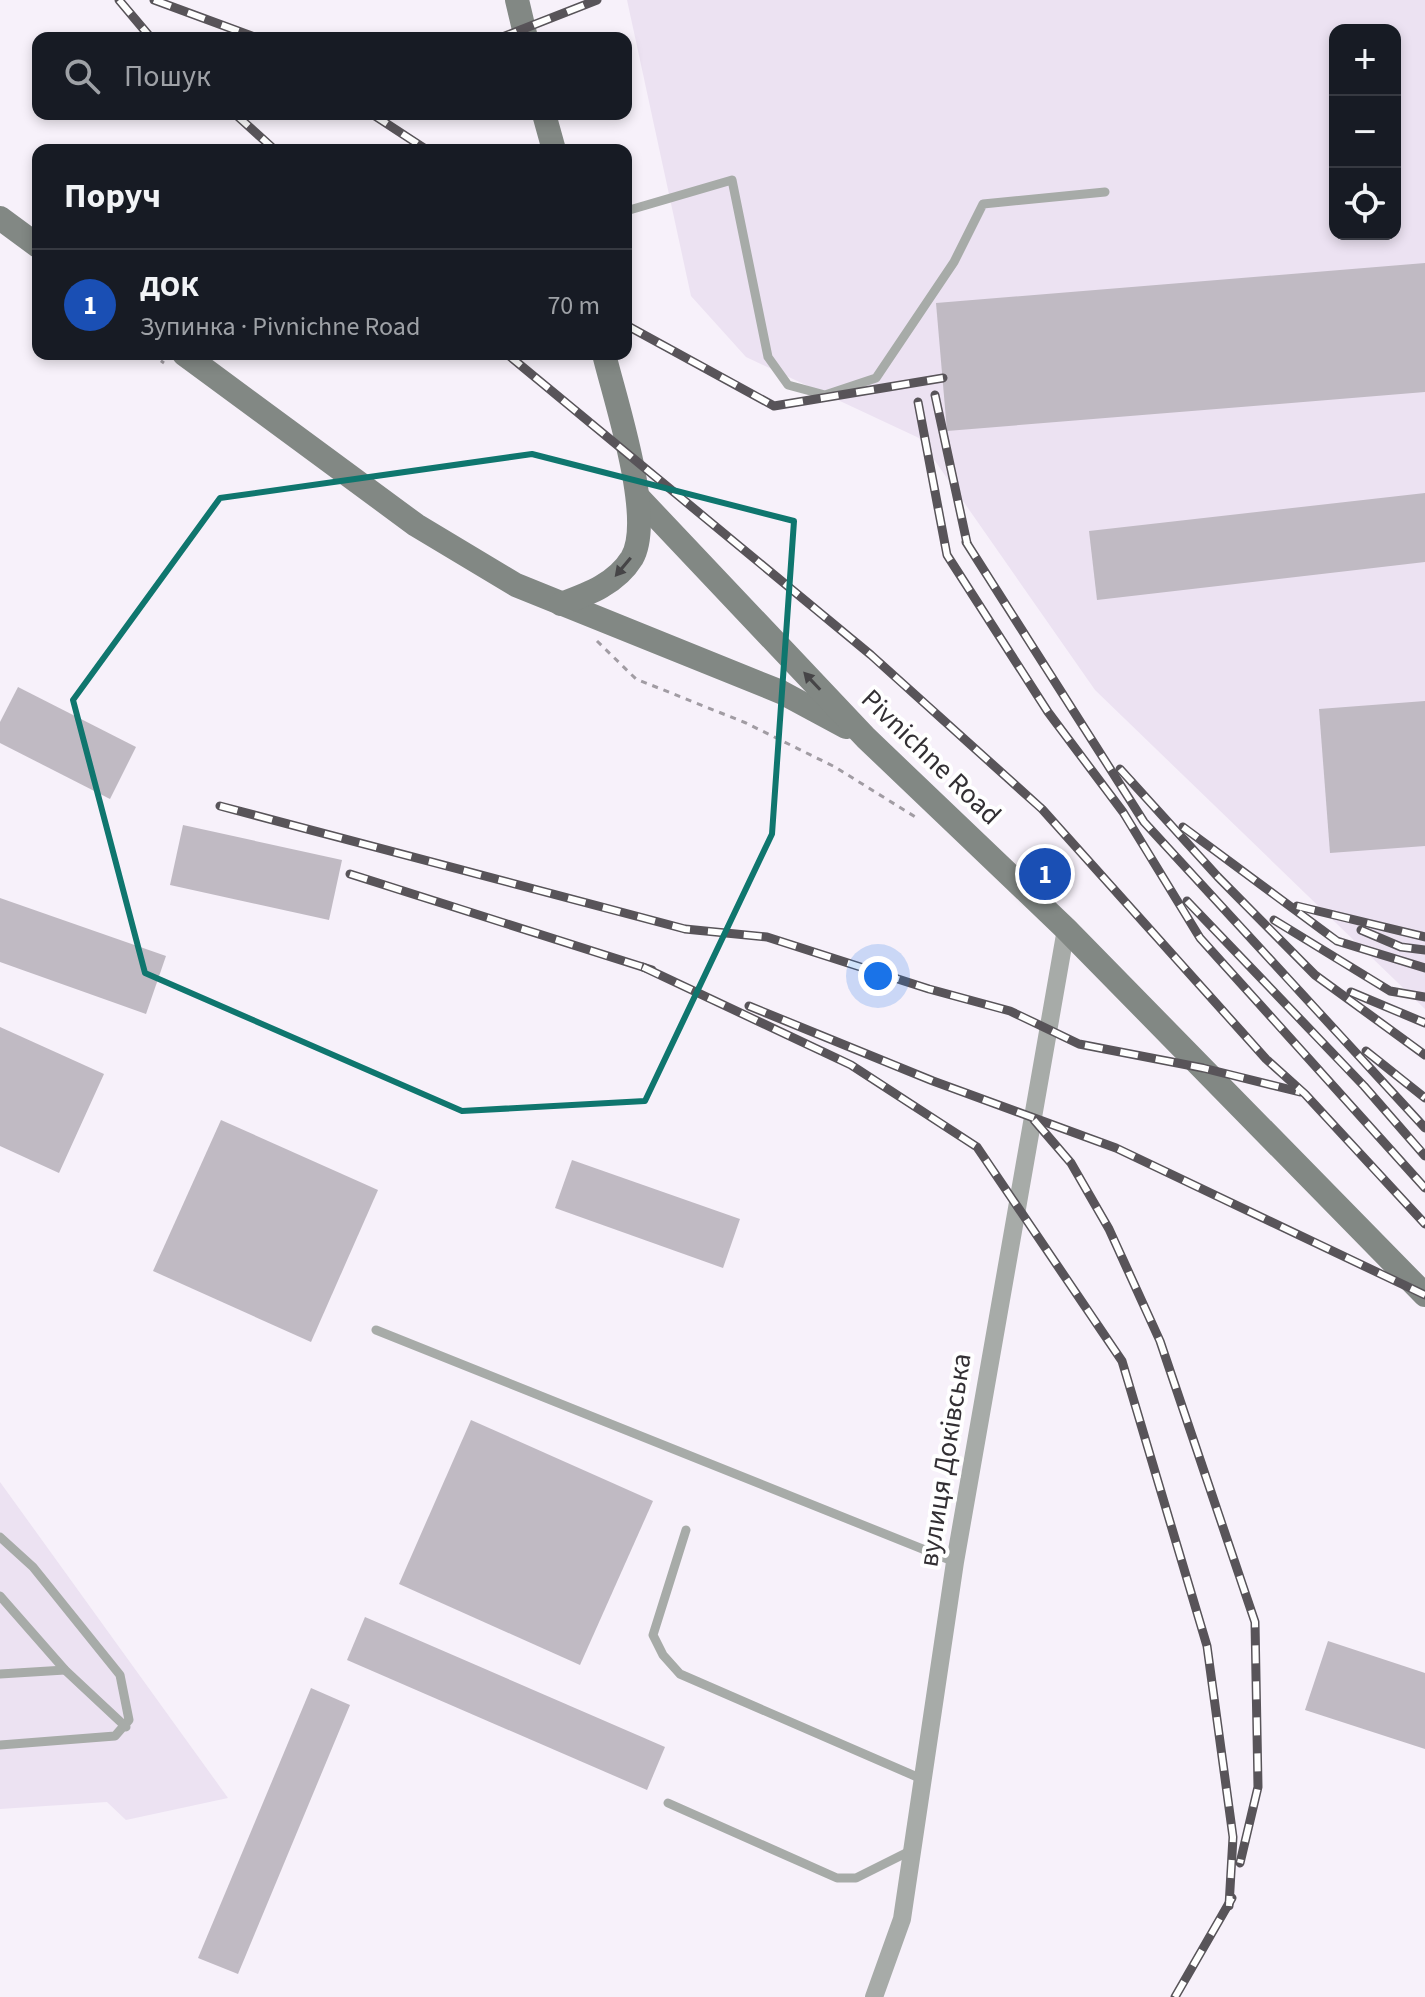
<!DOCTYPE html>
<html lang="uk">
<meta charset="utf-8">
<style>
:root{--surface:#171b24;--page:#20242c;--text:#f1f3f6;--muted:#9ea1a6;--line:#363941;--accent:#3a8a5a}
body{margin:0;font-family:"Source Sans 3",sans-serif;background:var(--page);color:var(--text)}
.controls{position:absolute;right:24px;top:24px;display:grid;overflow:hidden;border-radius:16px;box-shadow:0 4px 12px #0003}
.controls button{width:72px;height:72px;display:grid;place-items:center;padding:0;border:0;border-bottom:2px solid var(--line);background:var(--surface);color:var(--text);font:40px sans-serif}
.you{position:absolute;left:878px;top:976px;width:28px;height:28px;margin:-20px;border:6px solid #fff;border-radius:50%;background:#1a73e8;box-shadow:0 0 0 12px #1a73e833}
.badge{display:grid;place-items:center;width:52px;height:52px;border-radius:50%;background:var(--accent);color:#fff;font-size:26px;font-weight:700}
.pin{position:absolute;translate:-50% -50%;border:4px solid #fff;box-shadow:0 2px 8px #0006}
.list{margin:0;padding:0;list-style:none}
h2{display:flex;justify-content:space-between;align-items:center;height:104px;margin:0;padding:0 32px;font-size:34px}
h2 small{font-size:26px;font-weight:400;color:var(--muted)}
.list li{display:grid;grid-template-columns:52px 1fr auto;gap:24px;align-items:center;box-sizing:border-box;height:112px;padding:0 32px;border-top:2px solid var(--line)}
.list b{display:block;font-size:30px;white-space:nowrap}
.list p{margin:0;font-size:26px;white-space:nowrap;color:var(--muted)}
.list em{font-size:26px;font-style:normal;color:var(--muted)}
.icon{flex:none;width:44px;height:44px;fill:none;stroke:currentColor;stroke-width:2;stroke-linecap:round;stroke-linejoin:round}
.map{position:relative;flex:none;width:1425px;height:1997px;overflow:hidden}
.search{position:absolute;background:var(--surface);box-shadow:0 4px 12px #0003;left:32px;top:32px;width:600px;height:88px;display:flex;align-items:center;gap:20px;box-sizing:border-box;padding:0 28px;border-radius:16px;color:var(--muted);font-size:30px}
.panel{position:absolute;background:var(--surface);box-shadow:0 4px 12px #0003;left:32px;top:144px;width:600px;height:216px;border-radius:16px}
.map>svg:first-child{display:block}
</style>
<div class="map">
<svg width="1425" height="1997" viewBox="0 0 1425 1997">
<rect width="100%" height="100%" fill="#f7f1fa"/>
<!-- built -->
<g fill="#ece2f2" fill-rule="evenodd">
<path d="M 627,0 L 1425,0 L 1425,1009 L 1095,690 L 919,438 L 746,357 L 691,296 ZM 1335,30 L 1395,30 L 1395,234 L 1335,234 Z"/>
<polygon points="0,1482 228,1798 126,1820 107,1802 0,1809"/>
</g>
<!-- building -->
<g fill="#c0bac3">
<polygon points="1425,263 1425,392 947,431 936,303"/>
<polygon points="1425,493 1425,562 1097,600 1089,531"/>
<polygon points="18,687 136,747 110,799 0,743 0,722"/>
<polygon points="1425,701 1425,846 1330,853 1319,709"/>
<polygon points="183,825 342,860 329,920 170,885"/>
<polygon points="0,898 166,956 146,1014 0,962"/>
<polygon points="0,1027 104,1074 59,1173 0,1146"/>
<polygon points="221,1120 378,1190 311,1342 153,1271"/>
<polygon points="572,1160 740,1219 723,1268 555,1208"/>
<polygon points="471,1420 653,1501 580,1665 399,1584"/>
<polygon points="365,1617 665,1747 647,1790 347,1660"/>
<polygon points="1328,1641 1425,1673 1425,1749 1305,1710"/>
<polygon points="311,1688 350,1705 238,1974 198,1958"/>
</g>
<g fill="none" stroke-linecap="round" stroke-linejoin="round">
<!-- path -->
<g stroke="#a19ca3" stroke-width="3" stroke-dasharray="6 6" stroke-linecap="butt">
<polyline points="151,354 164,363"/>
<polyline points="597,641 636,679 746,723 835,767 917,818"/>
</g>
<!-- lane -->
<g stroke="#a7aba8" stroke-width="9">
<polyline points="626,211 732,180 768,357 788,385 825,395 876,378 954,262 983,204 1105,192"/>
<polyline points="376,1330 955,1562"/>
<polyline points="686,1530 653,1635 663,1655 680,1674 924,1780"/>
<polyline points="0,1537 33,1567 120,1675 129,1720 115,1736 0,1745"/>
<polyline points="0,1596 65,1670 126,1727"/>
<polyline points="0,1674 65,1670"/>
<polyline points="668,1803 837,1878 856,1878 910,1851"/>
</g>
<!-- street -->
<polyline stroke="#a7aba8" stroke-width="18" points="874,1997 902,1919 955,1562 1066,929"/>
<!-- secondary -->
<g stroke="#828884" stroke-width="24">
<polyline points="517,0 526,38"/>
<polyline points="544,114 554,150"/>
<polyline points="0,218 38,246"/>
<polyline points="184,354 416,525 516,585 781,692 846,727"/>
<polyline points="638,497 866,738 1066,929 1425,1295"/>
<path d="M 561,604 C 588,594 616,584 632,558 C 655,518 615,400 604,354"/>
</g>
<!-- rail casing -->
<g stroke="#585459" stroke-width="9">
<g id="rail">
<polyline points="119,0 151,38"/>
<polyline points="154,0 257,38"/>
<polyline points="500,38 597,0"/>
<polyline points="235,114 275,150"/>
<polyline points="372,114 427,150"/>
<polyline points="626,325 774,406 943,378"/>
<polyline points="507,354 871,655 1042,809 1266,1059 1305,1094 1425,1224"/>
<polyline points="935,395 967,543"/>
<polyline points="918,402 947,555 1048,712 1123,812 1200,938 1425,1188"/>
<polyline points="966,542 1144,822 1425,1128"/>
<polyline points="1120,769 1218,877 1315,975 1425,1055"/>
<polyline points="220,806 685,929 767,937 929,989 1010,1011 1079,1044 1203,1068 1300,1092"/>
<polyline points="1183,827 1337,941 1425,968"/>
<polyline points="350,874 652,970"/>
<polyline points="1187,901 1364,1086 1425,1156"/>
<polyline points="1297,906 1425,937"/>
<polyline points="1274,920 1390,991 1425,997"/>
<polyline points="1361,930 1401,947 1425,950"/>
<polyline points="643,967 851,1065 977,1147 1122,1361 1207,1646 1233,1837 1229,1906"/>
<polyline points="1351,992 1425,1023"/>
<polyline points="749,1006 933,1081 1116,1148 1425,1295"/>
<polyline points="1366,1051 1425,1098"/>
<polyline points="1034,1120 1071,1163 1109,1229 1160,1341 1255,1622 1258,1787 1240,1863"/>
<polyline points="1175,1997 1232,1898"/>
</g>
</g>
<!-- rail -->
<use href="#rail" stroke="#fff" stroke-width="6" stroke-dasharray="18" stroke-linecap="butt"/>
</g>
<!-- one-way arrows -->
<defs><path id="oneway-solid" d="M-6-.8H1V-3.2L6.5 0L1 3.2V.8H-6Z" transform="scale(2)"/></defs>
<g fill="#464547">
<use href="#oneway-solid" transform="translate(623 567) rotate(130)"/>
<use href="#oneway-solid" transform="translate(812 681) rotate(-133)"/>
</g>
<!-- marked area -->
<path fill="none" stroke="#0f766e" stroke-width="6" stroke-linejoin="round" d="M 532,454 L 794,521 L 772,834 L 645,1101 L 462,1111 L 145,973 L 73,700 L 220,498 Z"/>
<g text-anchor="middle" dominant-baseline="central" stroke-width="8" stroke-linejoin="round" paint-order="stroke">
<!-- street labels -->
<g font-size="28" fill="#322f33" stroke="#fff">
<text transform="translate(931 757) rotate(44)">Pivnichne Road</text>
<text transform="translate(945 1460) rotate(-81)">вулиця Доківська</text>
</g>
</g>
</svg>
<div class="controls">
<button>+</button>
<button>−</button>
<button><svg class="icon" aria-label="locate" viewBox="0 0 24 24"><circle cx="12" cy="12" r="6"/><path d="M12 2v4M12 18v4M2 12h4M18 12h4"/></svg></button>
</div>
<div class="you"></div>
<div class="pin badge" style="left:1045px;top:874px;background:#1a4fb4">1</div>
<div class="search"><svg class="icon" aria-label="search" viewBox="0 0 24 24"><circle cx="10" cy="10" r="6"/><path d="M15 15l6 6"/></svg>Пошук</div>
<section class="panel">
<h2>Поруч<small></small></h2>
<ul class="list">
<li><span class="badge" style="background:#1a4fb4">1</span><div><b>ДОК</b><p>Зупинка · Pivnichne Road</p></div><em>70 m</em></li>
</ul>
</section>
</div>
